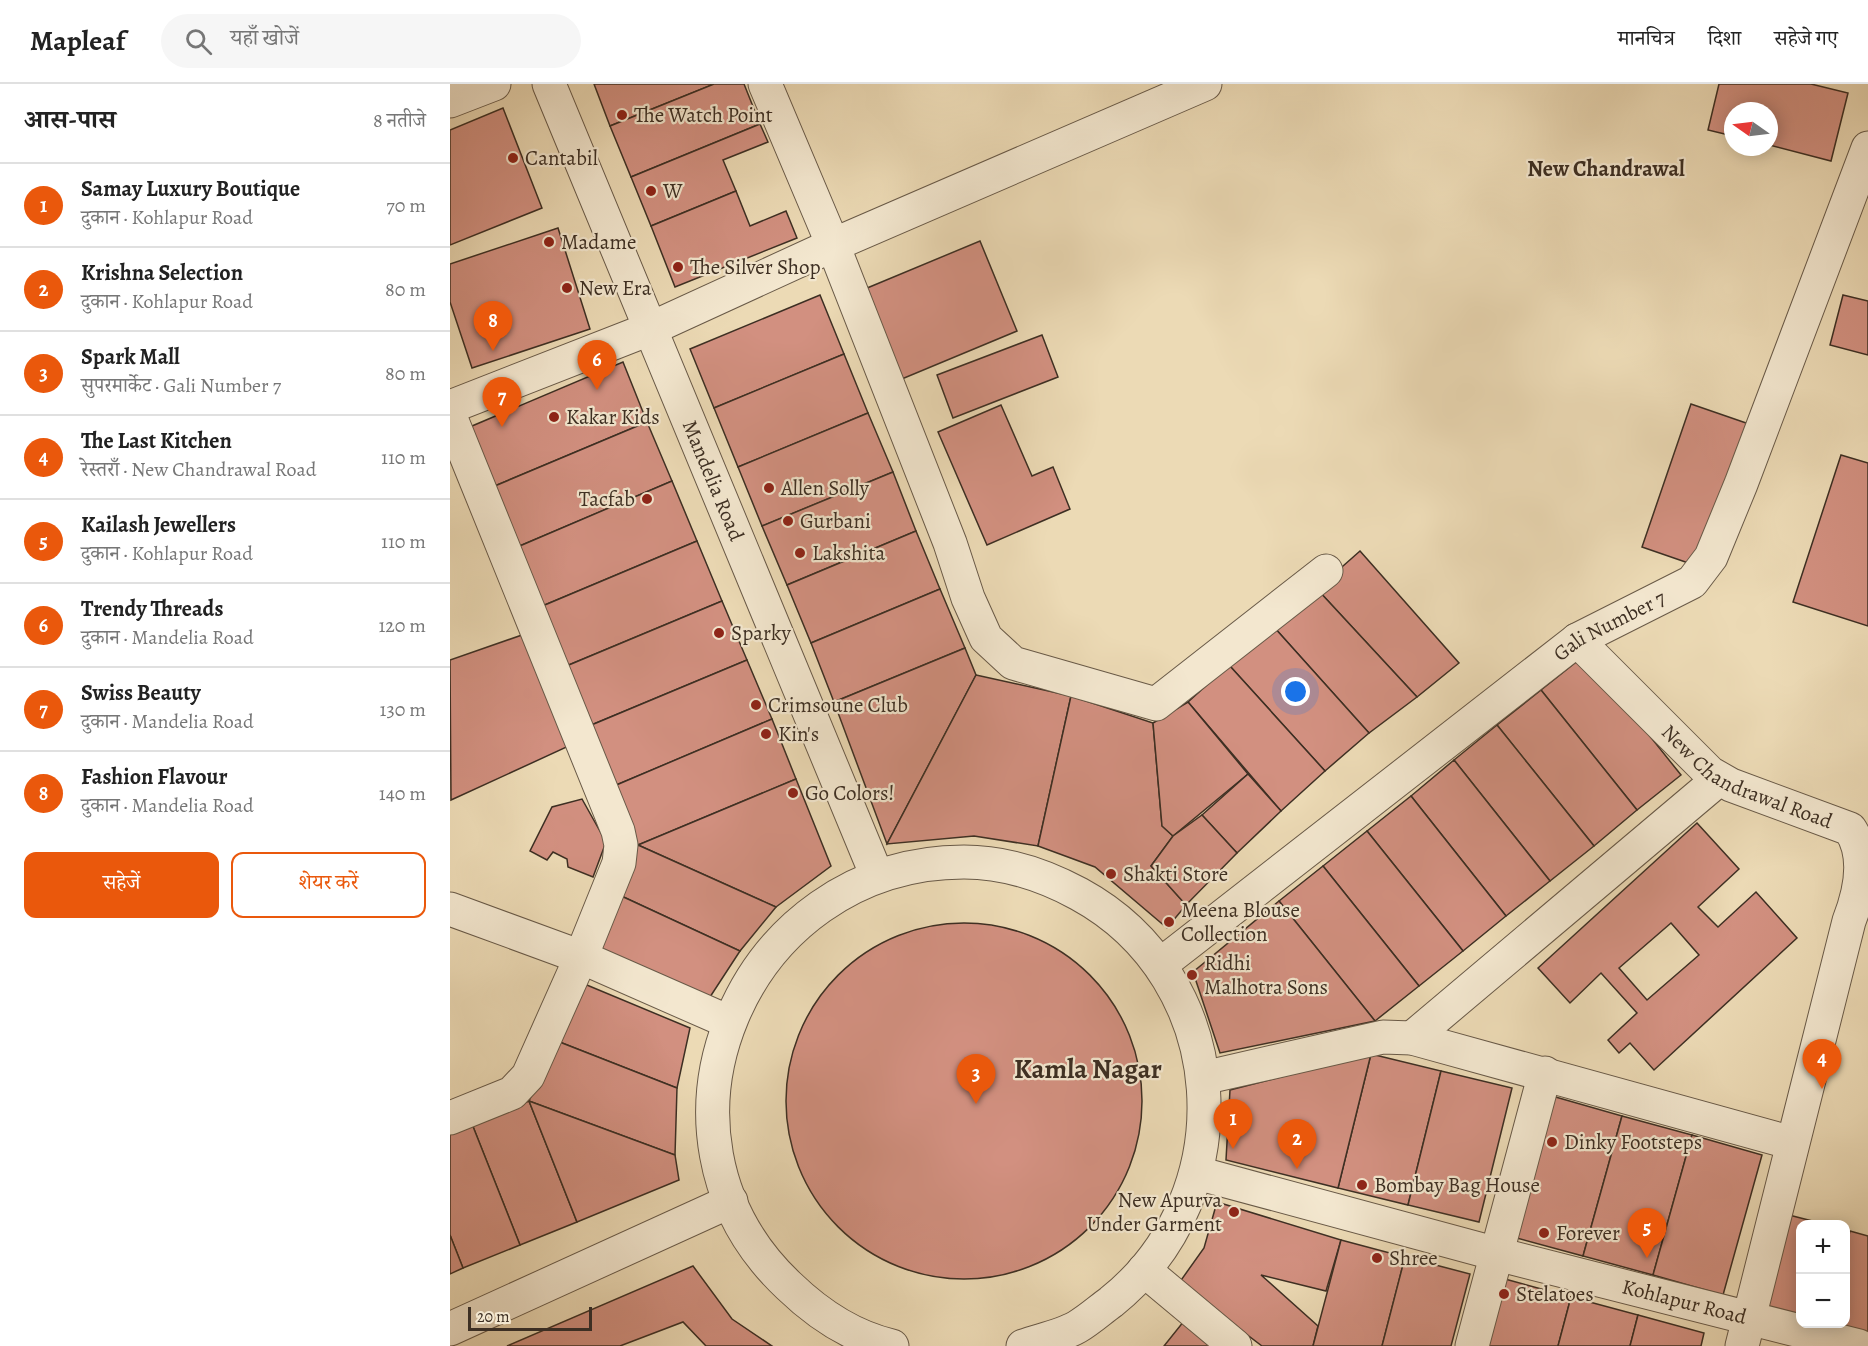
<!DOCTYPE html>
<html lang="hi">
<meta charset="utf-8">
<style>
:root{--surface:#fff;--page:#f6f6f6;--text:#222;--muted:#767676;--line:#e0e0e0;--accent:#ea580c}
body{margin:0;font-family:Alegreya,"Noto Serif Devanagari",serif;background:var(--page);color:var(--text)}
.controls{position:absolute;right:18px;bottom:18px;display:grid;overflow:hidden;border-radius:12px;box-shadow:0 3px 15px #0003}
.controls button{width:54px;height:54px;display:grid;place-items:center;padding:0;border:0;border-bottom:2px solid var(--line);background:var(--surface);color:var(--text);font:30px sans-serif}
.compass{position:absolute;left:1274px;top:18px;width:54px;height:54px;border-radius:50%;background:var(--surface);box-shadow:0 3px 15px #0003;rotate:284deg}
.scale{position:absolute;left:18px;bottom:15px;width:124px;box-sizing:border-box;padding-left:6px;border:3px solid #3d2f23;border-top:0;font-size:16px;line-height:21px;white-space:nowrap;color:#3d2f23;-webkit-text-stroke:4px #f3e7cf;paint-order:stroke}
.you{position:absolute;left:846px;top:608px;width:21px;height:21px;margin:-15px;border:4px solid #fff;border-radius:50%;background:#1a73e8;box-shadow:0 0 0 9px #1a73e833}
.badge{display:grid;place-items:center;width:39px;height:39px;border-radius:50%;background:var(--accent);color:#fff;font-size:20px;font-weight:700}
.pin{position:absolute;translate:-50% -50px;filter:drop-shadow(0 2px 3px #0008)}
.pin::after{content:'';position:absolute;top:32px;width:21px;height:18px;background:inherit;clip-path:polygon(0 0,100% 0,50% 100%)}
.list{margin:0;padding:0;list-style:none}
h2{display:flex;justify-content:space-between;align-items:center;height:78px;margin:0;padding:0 24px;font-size:26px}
h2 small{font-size:20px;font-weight:400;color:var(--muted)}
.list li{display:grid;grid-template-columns:39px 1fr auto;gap:18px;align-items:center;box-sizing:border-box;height:84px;padding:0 24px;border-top:2px solid var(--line)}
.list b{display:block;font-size:22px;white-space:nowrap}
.list p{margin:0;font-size:20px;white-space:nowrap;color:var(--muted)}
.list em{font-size:20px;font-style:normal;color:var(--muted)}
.actions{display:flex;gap:12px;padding:18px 24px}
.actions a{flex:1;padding:14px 0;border:2px solid var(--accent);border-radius:12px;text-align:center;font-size:21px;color:var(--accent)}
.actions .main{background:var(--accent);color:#fff}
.icon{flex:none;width:33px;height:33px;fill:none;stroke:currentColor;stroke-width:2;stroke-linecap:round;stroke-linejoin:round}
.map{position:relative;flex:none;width:1418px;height:1262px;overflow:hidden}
header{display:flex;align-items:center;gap:36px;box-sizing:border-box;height:84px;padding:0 30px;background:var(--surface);border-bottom:2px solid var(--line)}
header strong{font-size:28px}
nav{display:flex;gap:33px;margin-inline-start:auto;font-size:21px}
.search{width:420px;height:54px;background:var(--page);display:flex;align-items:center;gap:15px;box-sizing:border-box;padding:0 21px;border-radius:33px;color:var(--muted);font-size:22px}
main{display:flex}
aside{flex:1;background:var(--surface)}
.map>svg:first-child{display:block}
</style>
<header>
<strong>Mapleaf</strong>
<div class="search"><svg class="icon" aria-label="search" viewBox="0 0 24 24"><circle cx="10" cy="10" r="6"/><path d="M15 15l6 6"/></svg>यहाँ खोजें</div>
<nav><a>मानचित्र</a><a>दिशा</a><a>सहेजे गए</a></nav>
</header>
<main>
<aside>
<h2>आस-पास<small>8 नतीजे</small></h2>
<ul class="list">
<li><span class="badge">1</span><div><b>Samay Luxury Boutique</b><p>दुकान · Kohlapur Road</p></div><em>70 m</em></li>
<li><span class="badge">2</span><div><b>Krishna Selection</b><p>दुकान · Kohlapur Road</p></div><em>80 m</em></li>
<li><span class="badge">3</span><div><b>Spark Mall</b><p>सुपरमार्केट · Gali Number 7</p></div><em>80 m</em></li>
<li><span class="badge">4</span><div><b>The Last Kitchen</b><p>रेस्तराँ · New Chandrawal Road</p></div><em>110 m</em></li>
<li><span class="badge">5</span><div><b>Kailash Jewellers</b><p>दुकान · Kohlapur Road</p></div><em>110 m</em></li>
<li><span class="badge">6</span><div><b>Trendy Threads</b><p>दुकान · Mandelia Road</p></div><em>120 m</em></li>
<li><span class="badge">7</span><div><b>Swiss Beauty</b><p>दुकान · Mandelia Road</p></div><em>130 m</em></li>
<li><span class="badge">8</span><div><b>Fashion Flavour</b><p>दुकान · Mandelia Road</p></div><em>140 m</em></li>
</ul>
<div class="actions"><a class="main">सहेजें</a><a>शेयर करें</a></div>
</aside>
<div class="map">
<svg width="1418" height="1262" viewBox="0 0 1418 1262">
<rect width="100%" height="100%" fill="#ecdab5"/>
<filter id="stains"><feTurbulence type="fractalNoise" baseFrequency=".00333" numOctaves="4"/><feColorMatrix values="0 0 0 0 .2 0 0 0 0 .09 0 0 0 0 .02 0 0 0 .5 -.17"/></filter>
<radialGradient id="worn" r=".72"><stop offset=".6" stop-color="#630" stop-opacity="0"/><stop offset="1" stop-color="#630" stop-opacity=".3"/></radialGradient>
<!-- building -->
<g fill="#d29080" stroke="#3d2f23" stroke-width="1.5" fill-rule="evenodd">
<polygon points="144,0 264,0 160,42"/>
<polygon points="264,0 294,0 310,40 181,93 160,42"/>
<polygon points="1269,0 1361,0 1398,9 1381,77 1319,61 1319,27 1283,27 1283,52 1258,46"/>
<polygon points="53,24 92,124 0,161 0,46"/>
<polygon points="310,40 318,58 273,76 286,107 201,142 181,93"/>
<polygon points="286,107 300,142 336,127 347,154 225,203 201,142"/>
<polygon points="108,144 140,245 22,284 0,218 0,180"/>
<polygon points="530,157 567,247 447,297 410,207"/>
<polygon points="370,211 394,270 264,324 240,265"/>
<polygon points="1393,211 1418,217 1418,271 1380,261"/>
<polygon points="592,251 608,293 503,334 487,291"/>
<polygon points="394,270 418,329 288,383 264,324"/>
<polygon points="173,278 197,338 40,404 15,345"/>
<polygon points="1241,320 1299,340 1250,483 1192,463"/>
<polygon points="551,321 582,392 603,383 620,425 537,461 488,348"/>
<polygon points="418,329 443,388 312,442 288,383"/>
<polygon points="197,338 222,397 65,464 40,404"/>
<polygon points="1391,371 1418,379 1418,542 1343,518"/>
<polygon points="443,388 466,447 337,501 312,442"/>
<polygon points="222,397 247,457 90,523 65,464"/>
<polygon points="466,447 490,505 361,559 337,501"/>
<polygon points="247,457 272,517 114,583 90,523"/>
<polygon points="910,467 1009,579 967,613 867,505"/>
<polygon points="490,505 515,564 384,618 361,559"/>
<polygon points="867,505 967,613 919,649 823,542"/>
<polygon points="272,517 297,576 139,642 114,583"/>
<polygon points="823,542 919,649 875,687 779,581"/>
<polygon points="72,551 121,661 1,716 0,576"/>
<polygon points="515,564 526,591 437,760 384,618"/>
<polygon points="1135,571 1231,691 1187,726 1091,606"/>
<polygon points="297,576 322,635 164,702 139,642"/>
<polygon points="779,581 875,687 831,727 738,618"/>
<polygon points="526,591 621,612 588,762 524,752 437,760"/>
<polygon points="1091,606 1187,726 1144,762 1047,641"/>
<polygon points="621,612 703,639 712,742 723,752 701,782 736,821 717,844 645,783 588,762"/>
<polygon points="738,618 798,690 723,752 712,742 703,639"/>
<polygon points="322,635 346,695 188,761 164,702"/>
<polygon points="1047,641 1144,762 1100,797 1004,676"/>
<polygon points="1004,676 1100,797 1056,832 961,712"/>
<polygon points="798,690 831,727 787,769 752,731"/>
<polygon points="346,695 381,782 326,823 188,761"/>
<polygon points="961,712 1056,832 1013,867 917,747"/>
<polygon points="132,715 156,758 143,793 118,783 117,775 103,768 97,776 80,767 102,723"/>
<polygon points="752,731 787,769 736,821 701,782 723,752"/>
<path d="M 1247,739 L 1289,785 L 1248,823 L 1268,843 L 1306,808 L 1347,854 L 1204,986 L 1180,959 L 1169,969 L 1158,956 L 1187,929 L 1151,889 L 1120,919 L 1088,884 ZM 1221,839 L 1249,871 L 1197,916 L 1169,884 Z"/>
<polygon points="917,747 1013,867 969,902 873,782"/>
<polygon points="188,761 326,823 290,867 167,810"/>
<polygon points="873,782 969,902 925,937 829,817"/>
<polygon points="167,810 290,867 260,913 143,861"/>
<polygon points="829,817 925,937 770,969 743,888"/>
<circle cx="514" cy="1017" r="178"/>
<polygon points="132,899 240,944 227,1004 107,957"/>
<polygon points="107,957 227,1004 225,1071 79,1017"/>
<polygon points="921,970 991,987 958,1121 888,1104"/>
<polygon points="921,970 888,1104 776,1076 780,1006"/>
<polygon points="991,987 1062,1004 1029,1138 958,1121"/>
<polygon points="1102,1012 1172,1032 1133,1172 1063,1153"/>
<polygon points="79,1017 127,1138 70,1161 22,1040"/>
<polygon points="79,1017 225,1071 229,1096 127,1138"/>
<polygon points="1172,1032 1242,1051 1203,1191 1133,1172"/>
<polygon points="22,1040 70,1161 13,1184 0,1151 0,1049"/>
<polygon points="1242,1051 1312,1071 1273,1211 1203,1191"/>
<polygon points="767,1118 891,1156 876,1207 811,1191 868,1242 863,1262 812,1262 729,1199 754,1164"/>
<polygon points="1339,1131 1374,1140 1350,1140 1350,1237 1315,1228"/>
<polygon points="1400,1147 1418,1152 1418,1255 1376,1240 1396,1240 1396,1163"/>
<polygon points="0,1151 13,1184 0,1190"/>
<polygon points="891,1156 955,1173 932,1262 863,1262"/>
<polygon points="955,1173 1020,1190 1001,1262 932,1262"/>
<polygon points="243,1182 282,1235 322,1262 256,1262 233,1238 170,1262 57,1262"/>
<polygon points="1055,1195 1121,1213 1108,1262 1037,1262"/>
<polygon points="1121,1213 1188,1231 1180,1262 1108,1262"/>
<polygon points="1188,1231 1254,1249 1251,1262 1180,1262"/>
<polygon points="734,1237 766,1262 714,1262"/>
</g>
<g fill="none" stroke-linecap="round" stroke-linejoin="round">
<!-- minor casing -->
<g stroke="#695a48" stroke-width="35">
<g id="minor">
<path id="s1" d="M 99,0 L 427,792"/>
<polyline points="315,0 383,161 500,459 518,514 536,554 563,579 706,620 876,487"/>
<polyline points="0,17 44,0"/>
<polyline points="0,323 202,244 383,161 755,0"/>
<polyline points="0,332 168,747 171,761 169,779 131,873 78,992 62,1009 0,1034"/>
<path id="s2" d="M 1127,556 L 1260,689 L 1281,701 L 1400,745 C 1418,772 1411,806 1399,837 L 1292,1262"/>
<polyline points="0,825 131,873 279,938"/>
<path id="s3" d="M 710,881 L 1127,556 L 1242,498 L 1261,473 L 1291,400 L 1418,64"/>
<polyline points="962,954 1269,695"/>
<polyline points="753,994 933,953 962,954 1342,1059"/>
<path id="s4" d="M 747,1089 L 1047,1170 L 1409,1262"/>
<polyline points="694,1186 785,1262"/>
<polyline points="0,1245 281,1117"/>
<path d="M 442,1262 C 403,1253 367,1229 339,1202 C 176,1049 293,778 514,778 C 554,778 594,791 629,810 C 783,894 796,1110 661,1218 C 650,1226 639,1236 627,1243 C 611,1252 590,1256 573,1262"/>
<polyline points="1022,1262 1095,989"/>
</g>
</g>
<!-- minor -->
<use href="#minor" stroke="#f3e7cf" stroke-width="33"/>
</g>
<!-- markers -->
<g fill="#8f2418" stroke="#f3e7cf" stroke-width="2">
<circle cx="172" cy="31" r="6"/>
<circle cx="63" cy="74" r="6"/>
<circle cx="201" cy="107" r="6"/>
<circle cx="99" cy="158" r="6"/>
<circle cx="228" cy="183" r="6"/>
<circle cx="117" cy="204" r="6"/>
<circle cx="104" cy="333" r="6"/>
<circle cx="319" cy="404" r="6"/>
<circle cx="197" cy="415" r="6"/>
<circle cx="338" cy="437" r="6"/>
<circle cx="350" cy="469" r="6"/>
<circle cx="269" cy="549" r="6"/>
<circle cx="306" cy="621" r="6"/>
<circle cx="316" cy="650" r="6"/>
<circle cx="343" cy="709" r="6"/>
<circle cx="661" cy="790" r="6"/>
<circle cx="719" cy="838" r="6"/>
<circle cx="742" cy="891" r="6"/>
<circle cx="1102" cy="1058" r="6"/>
<circle cx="912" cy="1101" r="6"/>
<circle cx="784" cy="1128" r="6"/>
<circle cx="1094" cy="1149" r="6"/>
<circle cx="927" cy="1174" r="6"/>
<circle cx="1054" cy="1210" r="6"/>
</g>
<g text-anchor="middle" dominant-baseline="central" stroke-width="4.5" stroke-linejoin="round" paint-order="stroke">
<!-- poi labels -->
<g font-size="21" fill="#3d2f23" stroke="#f3e7cf" text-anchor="start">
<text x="184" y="31">The Watch Point</text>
<text x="75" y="74">Cantabil</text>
<text x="213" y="107">W</text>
<text x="111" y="158">Madame</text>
<text x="240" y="183">The Silver Shop</text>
<text x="129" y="204">New Era</text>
<text x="116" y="333">Kakar Kids</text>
<text x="331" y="404">Allen Solly</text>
<text x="185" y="415" text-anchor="end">Tacfab</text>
<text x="350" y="437">Gurbani</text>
<text x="362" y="469">Lakshita</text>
<text x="281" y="549">Sparky</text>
<text x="318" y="621">Crimsoune Club</text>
<text x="328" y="650">Kin's</text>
<text x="355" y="709">Go Colors!</text>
<text x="673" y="790">Shakti Store</text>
<text x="731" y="826">Meena Blouse<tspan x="731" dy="24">Collection</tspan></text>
<text x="754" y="879">Ridhi<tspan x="754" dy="24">Malhotra Sons</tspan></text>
<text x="1114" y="1058">Dinky Footsteps</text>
<text x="924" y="1101">Bombay Bag House</text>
<text x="772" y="1116" text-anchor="end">New Apurva<tspan x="772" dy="24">Under Garment</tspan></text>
<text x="1106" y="1149">Forever</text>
<text x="939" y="1174">Shree</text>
<text x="1066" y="1210">Stelatoes</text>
</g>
<!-- street labels -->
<g font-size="21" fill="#3d2f23" stroke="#f3e7cf">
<text stroke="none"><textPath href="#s1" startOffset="429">Mandelia Road</textPath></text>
<text stroke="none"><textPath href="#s3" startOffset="564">Gali Number 7</textPath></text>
<text stroke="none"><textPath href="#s2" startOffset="222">New Chandrawal Road</textPath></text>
<text stroke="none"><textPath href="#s4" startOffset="504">Kohlapur Road</textPath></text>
</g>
<!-- neighbourhood labels -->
<g font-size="22" font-weight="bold" fill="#3d2f23" stroke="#f3e7cf">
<text x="1156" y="85">New Chandrawal</text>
</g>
<!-- district labels -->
<g font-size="27" font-weight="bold" fill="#3d2f23" stroke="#f3e7cf">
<text x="638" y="985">Kamla Nagar</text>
</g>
</g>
<rect width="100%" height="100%" filter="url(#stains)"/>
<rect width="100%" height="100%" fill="url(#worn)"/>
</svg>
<div class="controls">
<button>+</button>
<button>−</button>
</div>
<svg class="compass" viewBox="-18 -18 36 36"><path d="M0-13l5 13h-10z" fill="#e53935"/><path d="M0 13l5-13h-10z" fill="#767676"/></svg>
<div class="scale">20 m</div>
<div class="you"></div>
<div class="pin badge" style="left:783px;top:1065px">1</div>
<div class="pin badge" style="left:847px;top:1085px">2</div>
<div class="pin badge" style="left:526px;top:1020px">3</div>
<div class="pin badge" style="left:1372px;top:1005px">4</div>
<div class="pin badge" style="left:1197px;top:1174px">5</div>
<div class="pin badge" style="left:147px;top:306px">6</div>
<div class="pin badge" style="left:52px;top:343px">7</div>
<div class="pin badge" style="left:43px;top:267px">8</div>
</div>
</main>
